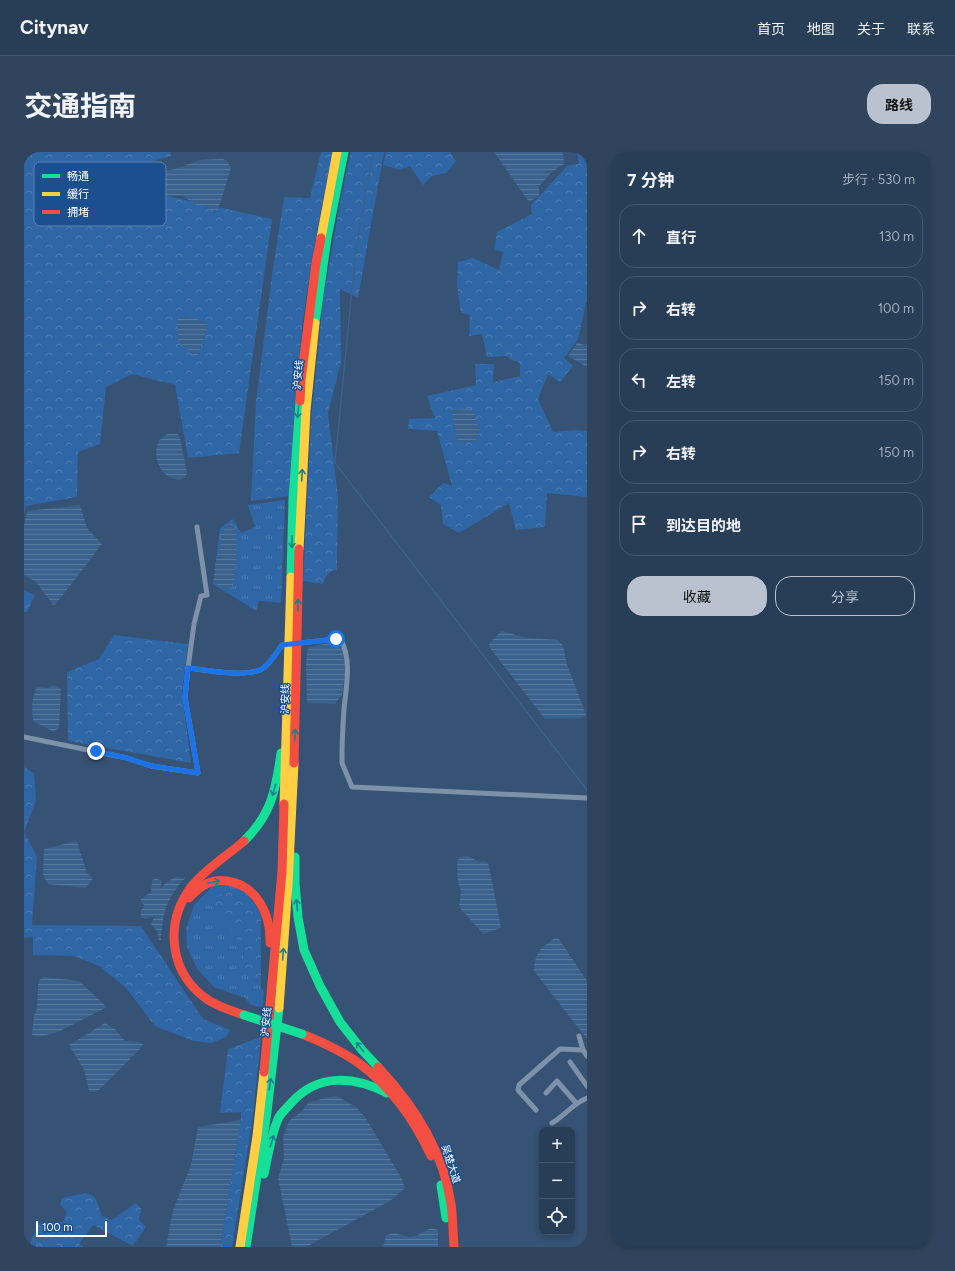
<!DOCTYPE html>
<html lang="zh">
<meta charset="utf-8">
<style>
:root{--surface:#283e57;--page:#30455d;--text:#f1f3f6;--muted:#a5aeba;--line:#44576d;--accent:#b9c2ce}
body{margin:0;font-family:Figtree,"Noto Sans SC",sans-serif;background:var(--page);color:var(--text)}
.controls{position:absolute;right:12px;bottom:12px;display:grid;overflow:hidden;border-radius:8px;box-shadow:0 2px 6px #0003}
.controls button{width:36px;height:36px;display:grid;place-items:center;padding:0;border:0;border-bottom:1px solid var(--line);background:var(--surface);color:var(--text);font:20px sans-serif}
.scale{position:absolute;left:12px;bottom:10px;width:71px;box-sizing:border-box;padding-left:4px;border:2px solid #fff;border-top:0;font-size:11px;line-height:14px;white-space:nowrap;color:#fff;-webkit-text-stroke:3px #1b4f8f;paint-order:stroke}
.stop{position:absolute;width:12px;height:12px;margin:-9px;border:3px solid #1a73e8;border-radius:50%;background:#fff}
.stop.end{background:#1a73e8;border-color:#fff;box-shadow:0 1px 4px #0008}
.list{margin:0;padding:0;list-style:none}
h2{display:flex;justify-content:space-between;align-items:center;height:52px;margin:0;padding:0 16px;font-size:17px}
h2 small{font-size:13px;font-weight:400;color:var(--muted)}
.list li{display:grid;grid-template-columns:26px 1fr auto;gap:12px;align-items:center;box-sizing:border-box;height:64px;margin:0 8px 8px;padding:0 8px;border:1px solid var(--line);border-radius:16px}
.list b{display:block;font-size:15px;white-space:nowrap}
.list em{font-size:13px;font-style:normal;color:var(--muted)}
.actions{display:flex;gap:8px;padding:12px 16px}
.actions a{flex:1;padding:9px 0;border:1px solid var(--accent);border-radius:16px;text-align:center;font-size:14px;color:var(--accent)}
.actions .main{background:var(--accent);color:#111}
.icon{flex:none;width:22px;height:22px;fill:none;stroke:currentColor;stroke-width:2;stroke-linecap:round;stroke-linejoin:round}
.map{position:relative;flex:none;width:563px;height:1095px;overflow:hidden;border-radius:16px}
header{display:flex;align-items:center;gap:24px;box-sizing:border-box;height:56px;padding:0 20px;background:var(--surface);border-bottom:1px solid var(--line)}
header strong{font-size:19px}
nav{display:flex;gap:22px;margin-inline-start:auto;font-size:14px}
.intro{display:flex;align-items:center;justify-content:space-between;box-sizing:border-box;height:96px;padding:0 24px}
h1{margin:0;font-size:28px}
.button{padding:10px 18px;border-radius:16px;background:var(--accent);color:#111;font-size:14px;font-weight:700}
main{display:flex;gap:24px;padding:0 24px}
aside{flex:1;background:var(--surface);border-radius:16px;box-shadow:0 2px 6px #0003}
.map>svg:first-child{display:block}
</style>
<header>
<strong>Citynav</strong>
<nav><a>首页</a><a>地图</a><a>关于</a><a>联系</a></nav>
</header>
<div class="intro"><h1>交通指南</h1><a class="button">路线</a></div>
<main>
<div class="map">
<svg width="563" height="1095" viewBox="0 0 563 1095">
<defs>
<pattern id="grass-tufts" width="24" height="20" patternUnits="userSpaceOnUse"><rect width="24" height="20" fill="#2f66a5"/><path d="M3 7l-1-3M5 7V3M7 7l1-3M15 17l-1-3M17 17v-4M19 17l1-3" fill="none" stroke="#4e7db2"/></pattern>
<pattern id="forest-crowns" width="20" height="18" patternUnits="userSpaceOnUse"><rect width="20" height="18" fill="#2f66a5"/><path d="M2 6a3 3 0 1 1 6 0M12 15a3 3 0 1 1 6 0" fill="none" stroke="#4e7db2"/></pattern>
<pattern id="water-rules" width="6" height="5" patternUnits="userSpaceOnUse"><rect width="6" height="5" fill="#3b618d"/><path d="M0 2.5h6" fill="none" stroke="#58799e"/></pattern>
</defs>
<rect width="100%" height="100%" fill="#365274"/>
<!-- grass -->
<g fill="url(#grass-tufts)">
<polygon points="261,348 257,451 235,449 232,459 189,432 196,376 209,367 217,381 231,375 224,353"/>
<polygon points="193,733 208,734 222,741 202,742 191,747 212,787 220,787 219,808 227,828 237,829 237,836 240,839 239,855 227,853 221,846 190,835 173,817 163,795 162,777 170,753 189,734"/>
</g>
<!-- forest -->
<g fill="url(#forest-crowns)">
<polygon points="0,0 146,0 147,4 116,13 130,41 248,67 215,301 164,306 151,233 108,222 82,235 76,292 54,300 53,345 2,354 0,362"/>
<path d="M 297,0 L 309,0 C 298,49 289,98 282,147 C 273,212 269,279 265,344 L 227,349 L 232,249 L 249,116 L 260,45 L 286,46 Z"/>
<path d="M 327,0 L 360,0 L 334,146 L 316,137 L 317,210 L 304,261 L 314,345 L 313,418 C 304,418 302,425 299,432 L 279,429 L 287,269 L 299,148 L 316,51 Z"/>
<polygon points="362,0 426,0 432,9 422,21 408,24 399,33 386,14 376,18 359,13"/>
<polygon points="553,0 563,0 563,146 554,187 540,206 549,214 536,230 524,222 514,247 529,280 551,278 563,279 563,345 523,341 521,375 492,378 485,351 435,381 419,372 417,353 405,345 419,331 428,334 413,279 384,277 385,267 411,266 403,244 452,233 451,212 470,212 469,230 496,224 496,211 486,207 483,204 463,205 458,182 445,184 446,163 437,161 433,133 434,110 449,106 475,118 479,100 470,98 473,80 508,62 507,53 544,13 555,12"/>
<polygon points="0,438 11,443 3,460 0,460"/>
<polygon points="90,483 164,492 158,541 167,611 44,589 43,520 75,507"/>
<polygon points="0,615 10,621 12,649 0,680 13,705 8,773 117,774 179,867 206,878 202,885 187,891 169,889 131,874 102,836 75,814 50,804 9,803 9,785 0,786"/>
<polygon points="206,737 222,741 231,752 237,764 237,829 227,828 221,820 219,808 220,788 212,787 203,770 191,766 190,747 202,742"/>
<polygon points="237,885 229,964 208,1095 196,1095 217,968 217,960 196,961 204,897"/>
<polygon points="62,1041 71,1045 78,1064 88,1068 112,1051 117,1057 115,1068 122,1075 109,1094 69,1073 55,1092 59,1095 4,1095 15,1071 39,1070 43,1060 36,1052 38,1046"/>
</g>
<!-- water -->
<g fill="url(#water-rules)">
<polygon points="470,0 539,0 540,12 528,20 515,34 515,44 505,50"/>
<polygon points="199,7 204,10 207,16 197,49 192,61 178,53 173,53 158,44 134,43 127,33 124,23 151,17 176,8"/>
<polygon points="163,164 179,169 184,173 174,203 169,203 154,188 153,167"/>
<polygon points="553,191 562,193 563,192 563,215 544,204"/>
<polygon points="448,257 456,279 451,290 433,290 428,258"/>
<path d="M 144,282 L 154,282 L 156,285 L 163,321 L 161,326 C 134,335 121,290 144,282 Z"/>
<polygon points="56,353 63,376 78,392 32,452 29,453 12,430 0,423 0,373 3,359"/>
<path d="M 208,371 C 209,374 211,377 212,380 C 214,390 212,426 208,435 L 204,437 L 190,431 C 191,424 190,415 192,409 C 194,399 199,391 196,381 Z"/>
<polygon points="477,479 503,486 534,488 539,494 543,512 562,563 558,566 521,567 466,496 465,492"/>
<polygon points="310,490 314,492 319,498 321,523 318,543 311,552 283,551 282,510 284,495"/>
<path d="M 30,533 L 37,537 L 35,576 L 30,580 L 9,569 C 8,557 7,546 13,535 L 24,536 Z"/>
<polygon points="53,689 63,721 69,726 62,736 24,732 19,723 20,697"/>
<polygon points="443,704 456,710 460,709 464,711 466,718 477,776 459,782 435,755 437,739 434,731 433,711 435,705"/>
<path d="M 153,725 L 158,726 L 162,725 C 142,747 139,759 137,788 L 135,788 L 133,779 L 127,772 L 131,764 L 121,767 L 117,765 L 117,759 L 120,753 L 116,748 L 127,740 L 128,729 L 131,726 L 138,729 L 136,737 L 144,729 Z"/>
<path d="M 531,786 L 535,787 L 563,829 L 563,887 L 510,819 C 512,798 515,798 531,786 Z"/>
<polygon points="20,825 55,829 83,855 34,880 14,885 8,883 10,864 13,857 14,833 16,827"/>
<polygon points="81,871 91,877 101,889 116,890 119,892 116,897 75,938 69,940 65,939 60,918 45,893"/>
<polygon points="313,944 332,955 341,965 378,1027 381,1036 366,1049 282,1095 268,1095 254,1026 260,1006 259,985 265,969 278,959 284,951 300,946"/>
<polygon points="217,968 196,1095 142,1095 149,1058 167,1013 174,975"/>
<polygon points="407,1076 414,1078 414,1095 359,1095 362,1083 370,1081 385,1085 392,1084"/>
</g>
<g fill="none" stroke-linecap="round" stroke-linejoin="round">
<!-- stream -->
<g stroke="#3b618d" stroke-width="1.5">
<polyline points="349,0 332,96 311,311 563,638"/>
<path d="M 10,1095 C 13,1081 27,1091 34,1095"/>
</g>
<!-- street -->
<g stroke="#7d92a8" stroke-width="5">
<polyline points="164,516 170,472 177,444 183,443 173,375"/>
<path d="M 0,585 L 103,606 L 127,614 L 174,621 L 161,545 L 164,516 C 183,518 221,526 238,517 C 246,512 253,500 258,493 L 312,487 L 317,488 C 328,508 322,536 320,557 C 319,572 318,588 318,604 L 318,611 L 328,635 L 563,646"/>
<polyline points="555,884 559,898"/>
<polyline points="546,910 563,934"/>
<polyline points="522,941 533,929 552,951"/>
<polyline points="512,958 494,938 495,933 536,897 559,898 563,904"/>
<path d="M 528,971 C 541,964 549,951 563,946"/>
</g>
<!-- fast -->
<g stroke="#16e098" stroke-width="9">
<polyline points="291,171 303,86 320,0"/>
<polyline points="267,425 269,347 276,249"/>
<path d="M 220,689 C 247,663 252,638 257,601"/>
<polyline points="271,705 271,732 274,765 280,798 296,834 316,870 338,898 354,915"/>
<path d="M 240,1022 C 244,1005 247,981 255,965 C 258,960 263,956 267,951 C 294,921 330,924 363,941"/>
<polyline points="417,1033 422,1066"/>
<polyline points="222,1095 243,960 255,856"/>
</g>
<!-- slow -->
<g stroke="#ffcf43" stroke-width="9">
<polyline points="297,86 313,0"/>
<polyline points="275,397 282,258 291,171"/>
<polyline points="260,652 267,425"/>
<polyline points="255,856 264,732 270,611"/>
<polyline points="216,1095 233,984 240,920"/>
</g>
<!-- jam -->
<g stroke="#f24e42" stroke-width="9">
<polyline points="276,249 277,228 292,111 297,86"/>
<polyline points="270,611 275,397"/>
<path d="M 220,689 C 203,704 181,717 167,735 C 140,772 145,821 184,848 C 195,855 208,859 220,863"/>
<path d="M 165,746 C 170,741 175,735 182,732 C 188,729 196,728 203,729 C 233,733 247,763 246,791"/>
<path d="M 278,882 C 298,890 318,899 336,912 C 367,935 391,969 407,1004"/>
<path d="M 354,915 C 391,954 419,998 427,1052 C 429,1066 429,1081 430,1095"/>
<polyline points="240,920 258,719 260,652"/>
</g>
<!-- fast-bridge -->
<polyline stroke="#16e098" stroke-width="9" points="220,863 278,882"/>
</g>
<!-- one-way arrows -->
<defs><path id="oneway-shaft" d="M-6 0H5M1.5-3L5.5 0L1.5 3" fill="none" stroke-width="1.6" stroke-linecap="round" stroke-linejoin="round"/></defs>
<g stroke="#198292">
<use href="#oneway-shaft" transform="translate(274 260) rotate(95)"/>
<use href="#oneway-shaft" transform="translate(278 323) rotate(-87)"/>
<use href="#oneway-shaft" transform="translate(268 390) rotate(91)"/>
<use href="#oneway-shaft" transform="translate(274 453) rotate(-89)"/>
<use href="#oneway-shaft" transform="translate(271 583) rotate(-88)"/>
<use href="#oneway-shaft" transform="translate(250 638) rotate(106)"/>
<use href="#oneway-shaft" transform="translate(190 730) rotate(-11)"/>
<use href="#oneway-shaft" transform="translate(273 753) rotate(-95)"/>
<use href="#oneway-shaft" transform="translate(259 802) rotate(-86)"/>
<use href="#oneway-shaft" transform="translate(336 895) rotate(-129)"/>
<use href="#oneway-shaft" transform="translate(246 932) rotate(-82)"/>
<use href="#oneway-shaft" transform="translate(248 989) rotate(-72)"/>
</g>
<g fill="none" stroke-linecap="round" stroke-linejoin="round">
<!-- route -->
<path stroke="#1a73e8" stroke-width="5" d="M 72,599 L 103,606 L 128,614 L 174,621 L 161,545 L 164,516 C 183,518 221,526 238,517 C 246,512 253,500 258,493 L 312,487"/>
</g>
<g text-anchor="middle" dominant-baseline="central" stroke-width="3" stroke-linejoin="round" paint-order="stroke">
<!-- street labels -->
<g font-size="10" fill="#fff" stroke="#1b4f8f">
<text transform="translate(274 223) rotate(-85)">沪安线</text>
<text transform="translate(261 547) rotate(-89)">沪安线</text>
<text transform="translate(242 870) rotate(-84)">沪安线</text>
<text transform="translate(427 1012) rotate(72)">吴楚大道</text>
</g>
</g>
<!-- legend -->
<rect x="10" y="10" width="132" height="64" rx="6" fill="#1b4f8f" stroke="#5f84b1" stroke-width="1"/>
<rect x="18" y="22" width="18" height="4" fill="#16e098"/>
<rect x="18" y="40" width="18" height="4" fill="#ffcf43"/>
<rect x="18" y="58" width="18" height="4" fill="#f24e42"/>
<g font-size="11" fill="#fff">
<text x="43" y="28">畅通</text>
<text x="43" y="46">缓行</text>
<text x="43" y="64">拥堵</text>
</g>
</svg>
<div class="controls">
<button>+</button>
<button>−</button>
<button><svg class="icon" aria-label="locate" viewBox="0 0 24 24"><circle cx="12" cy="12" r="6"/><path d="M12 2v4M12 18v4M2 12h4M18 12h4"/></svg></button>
</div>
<div class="scale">100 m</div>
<div class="stop" style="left:312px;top:487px"></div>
<div class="stop end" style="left:72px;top:599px"></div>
</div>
<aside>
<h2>7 分钟<small>步行 · 530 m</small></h2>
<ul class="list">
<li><svg class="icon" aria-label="ahead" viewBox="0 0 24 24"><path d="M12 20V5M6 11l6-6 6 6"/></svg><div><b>直行</b></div><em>130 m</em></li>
<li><svg class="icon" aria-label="right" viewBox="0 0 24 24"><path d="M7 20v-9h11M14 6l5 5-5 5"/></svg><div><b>右转</b></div><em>100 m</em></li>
<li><svg class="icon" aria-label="left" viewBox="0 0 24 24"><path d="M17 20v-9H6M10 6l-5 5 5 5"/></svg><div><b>左转</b></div><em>150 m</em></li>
<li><svg class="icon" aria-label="right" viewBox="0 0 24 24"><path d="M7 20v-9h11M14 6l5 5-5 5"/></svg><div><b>右转</b></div><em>150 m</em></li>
<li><svg class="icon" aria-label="arrive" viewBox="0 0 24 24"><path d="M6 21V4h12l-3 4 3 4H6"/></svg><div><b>到达目的地</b></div></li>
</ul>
<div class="actions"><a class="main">收藏</a><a>分享</a></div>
</aside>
</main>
